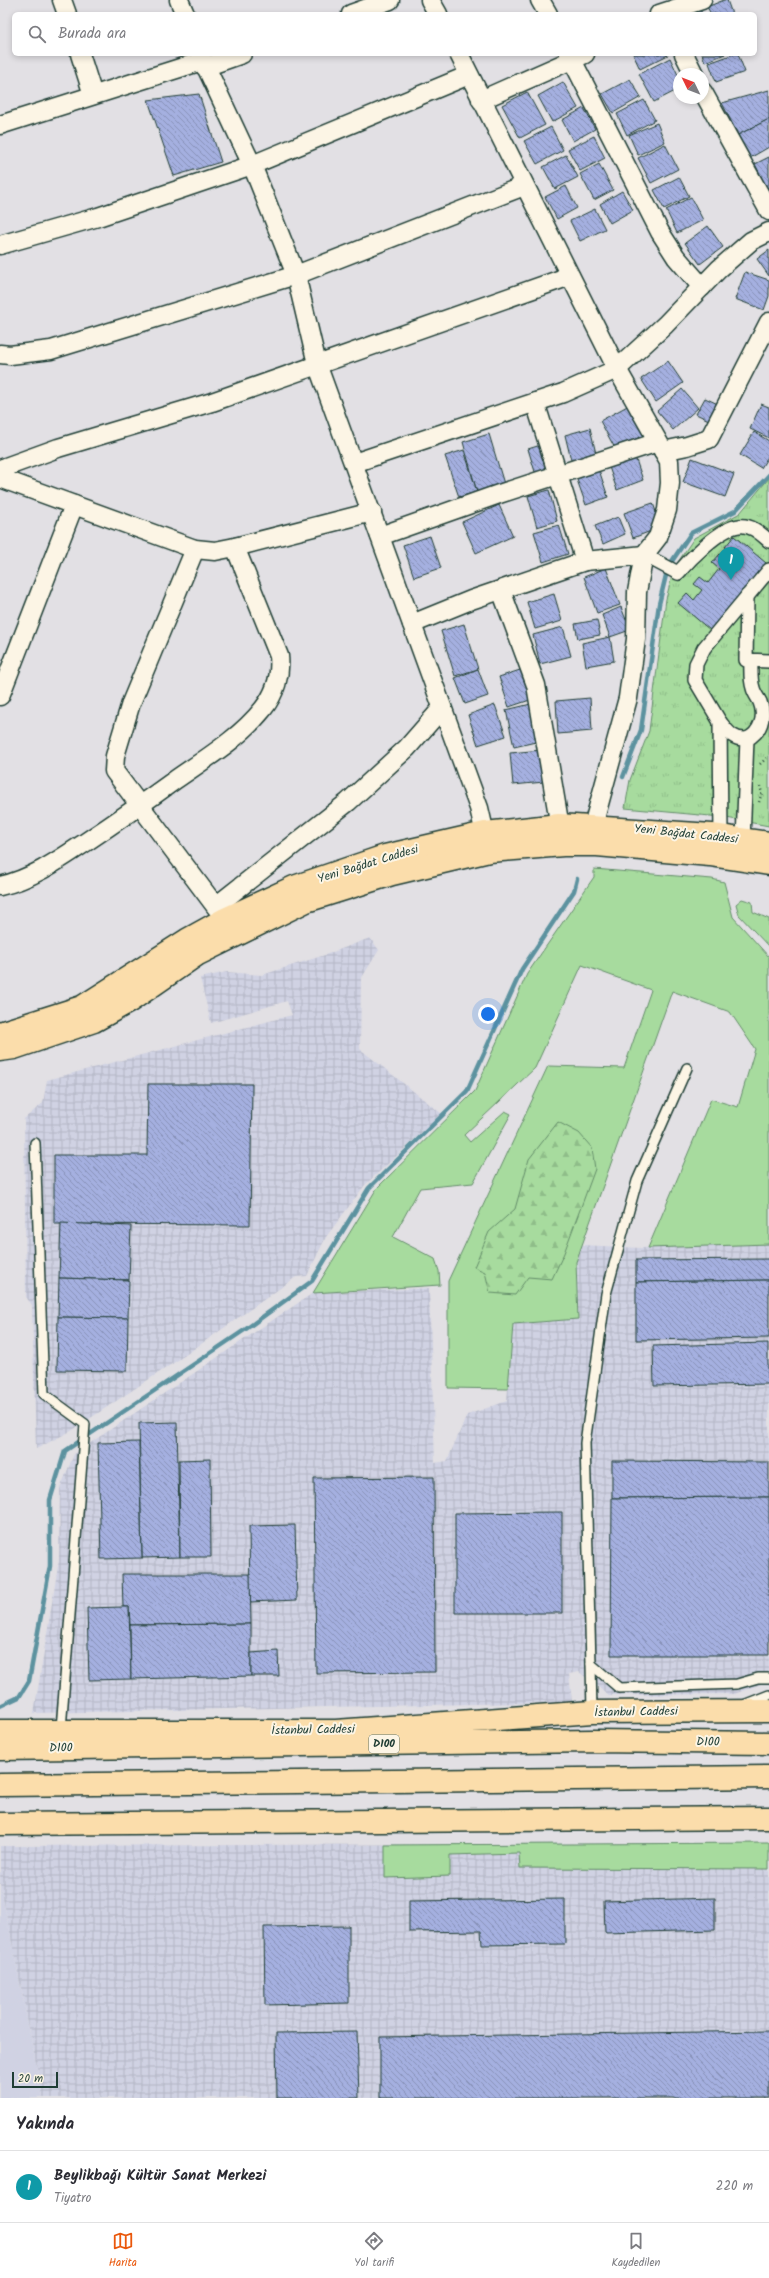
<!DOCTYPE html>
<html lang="tr">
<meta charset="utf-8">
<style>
:root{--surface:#fff;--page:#f2f2f3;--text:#2b2b33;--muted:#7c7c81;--line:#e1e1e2;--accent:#ea580c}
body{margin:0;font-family:Kalam,sans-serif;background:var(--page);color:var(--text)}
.compass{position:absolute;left:673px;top:68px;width:36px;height:36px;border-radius:50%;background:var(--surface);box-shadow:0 2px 6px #0003;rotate:313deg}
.scale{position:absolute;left:12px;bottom:10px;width:46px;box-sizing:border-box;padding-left:4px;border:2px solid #1f3d34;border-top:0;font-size:11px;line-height:14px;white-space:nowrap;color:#1f3d34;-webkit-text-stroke:3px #fcf5e5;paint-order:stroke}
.you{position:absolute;left:488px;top:1014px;width:14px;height:14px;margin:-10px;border:3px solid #fff;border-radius:50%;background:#1a73e8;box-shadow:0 0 0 6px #1a73e833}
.badge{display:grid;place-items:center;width:26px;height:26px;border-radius:50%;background:var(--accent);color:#fff;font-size:13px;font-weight:700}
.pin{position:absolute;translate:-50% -33px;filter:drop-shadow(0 1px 2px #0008)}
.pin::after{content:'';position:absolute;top:21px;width:14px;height:12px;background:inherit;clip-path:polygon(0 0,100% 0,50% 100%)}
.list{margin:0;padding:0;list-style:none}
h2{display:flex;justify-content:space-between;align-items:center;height:52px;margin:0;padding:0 16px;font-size:17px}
h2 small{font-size:13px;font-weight:400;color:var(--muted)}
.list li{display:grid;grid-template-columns:26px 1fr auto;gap:12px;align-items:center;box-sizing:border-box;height:72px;padding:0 16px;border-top:1px solid var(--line)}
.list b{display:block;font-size:15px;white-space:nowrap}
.list p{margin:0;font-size:13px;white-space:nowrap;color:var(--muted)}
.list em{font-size:13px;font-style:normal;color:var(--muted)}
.icon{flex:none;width:22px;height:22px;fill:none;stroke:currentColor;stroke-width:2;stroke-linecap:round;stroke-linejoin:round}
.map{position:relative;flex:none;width:769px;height:2098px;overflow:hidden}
.search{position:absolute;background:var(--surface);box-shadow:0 2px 6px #0003;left:12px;right:12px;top:12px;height:44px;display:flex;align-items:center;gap:10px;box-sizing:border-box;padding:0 14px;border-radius:6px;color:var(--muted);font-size:15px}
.sheet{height:124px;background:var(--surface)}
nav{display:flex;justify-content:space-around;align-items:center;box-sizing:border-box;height:56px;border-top:1px solid var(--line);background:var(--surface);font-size:11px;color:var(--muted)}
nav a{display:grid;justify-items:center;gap:2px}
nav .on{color:var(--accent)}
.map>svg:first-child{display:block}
</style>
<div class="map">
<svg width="769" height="2098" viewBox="0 0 769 2098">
<defs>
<pattern id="industrial-grid" width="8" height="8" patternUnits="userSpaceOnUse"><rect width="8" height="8" fill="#d0d2e3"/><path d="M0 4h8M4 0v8" fill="none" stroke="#b2b5c3"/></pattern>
<pattern id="forest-firs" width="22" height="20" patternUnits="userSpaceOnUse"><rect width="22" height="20" fill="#a7db9e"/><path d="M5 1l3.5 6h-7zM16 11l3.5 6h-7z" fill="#8fbd89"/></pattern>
<pattern id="park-tufts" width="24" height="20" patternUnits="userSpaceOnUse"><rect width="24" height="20" fill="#a7db9e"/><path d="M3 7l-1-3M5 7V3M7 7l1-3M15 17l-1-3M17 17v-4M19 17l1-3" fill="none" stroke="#8fbd89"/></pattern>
<pattern id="building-back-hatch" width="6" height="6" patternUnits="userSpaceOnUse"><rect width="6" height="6" fill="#a5b0e0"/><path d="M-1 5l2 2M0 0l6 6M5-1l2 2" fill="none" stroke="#8690b6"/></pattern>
</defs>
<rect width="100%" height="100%" fill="#e2e0e4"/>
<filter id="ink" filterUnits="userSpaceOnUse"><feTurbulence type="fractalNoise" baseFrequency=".025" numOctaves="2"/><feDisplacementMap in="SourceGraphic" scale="8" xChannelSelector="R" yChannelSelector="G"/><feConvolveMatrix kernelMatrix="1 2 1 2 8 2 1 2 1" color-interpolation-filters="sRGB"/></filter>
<g filter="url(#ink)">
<!-- built -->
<polygon fill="#d0d2e3" points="0,1883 43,2098 0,2098"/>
<!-- industrial -->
<g fill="url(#industrial-grid)">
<polygon points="370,938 379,950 361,979 360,1049 442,1114 365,1185 326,1237 307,1276 296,1277 184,1356 71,1431 36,1449 32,1305 26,1297 24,1119 43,1103 47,1080 292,1015 287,1001 211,1023 200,978 227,972 262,975 328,954"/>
<polygon points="769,1244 769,1684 761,1684 734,1694 609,1695 579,1672 569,1674 572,1702 34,1713 59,1560 60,1489 74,1454 313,1293 429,1288 435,1463 447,1461 467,1415 507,1401 513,1324 578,1319 576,1262 582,1245 641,1248"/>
<polygon points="769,1843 769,2098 43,2098 0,1883 0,1846"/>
</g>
<!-- green -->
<g fill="#a7db9e" stroke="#638c69">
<polygon points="594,869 712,879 724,882 733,917 769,957 769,1244 648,1248 711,1099 738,1107 755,1049 730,1012 672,991 576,1262 578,1319 513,1324 508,1389 448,1388 448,1281 548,1066 624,1068 651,990 582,965 535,1068 464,1135 470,1142 505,1111 511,1114 473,1183 420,1188 393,1237 435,1259 439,1271 440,1285 313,1293 377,1188 475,1091 527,974 594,877"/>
<polygon points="742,899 752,902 753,912 769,919 769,947 739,915 736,904"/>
<polygon points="769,1843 769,1869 520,1868 519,1853 450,1855 450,1876 385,1878 385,1845"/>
</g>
<!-- forest -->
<polygon fill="url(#forest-firs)" stroke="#638c69" points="558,1122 579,1133 592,1148 595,1169 564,1253 552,1279 528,1277 515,1295 490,1293 485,1272 474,1267 489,1232 515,1209 529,1159"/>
<!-- park -->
<polygon fill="url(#park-tufts)" stroke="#638c69" points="769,478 769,826 721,817 625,808 630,780 649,731 666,599 674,568 694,538 740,513"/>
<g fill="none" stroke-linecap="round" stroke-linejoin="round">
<!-- stream -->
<g stroke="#5c929f" stroke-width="4.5">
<polyline points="623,777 641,730 659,604 668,567 691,533 735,511 769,475"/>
<polyline points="0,1706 19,1697 29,1681 50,1566 50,1500 65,1451 246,1329 312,1281 369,1188 467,1091 522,969 574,891 577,879"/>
</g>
</g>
<!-- building -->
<g fill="url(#building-back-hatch)" stroke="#1f3d34">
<polygon points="724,0 727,0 732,14 711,14 707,7"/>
<polygon points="700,9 702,14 686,14"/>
<polygon points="633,54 668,54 668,55 640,69"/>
<polygon points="702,54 725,54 705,62"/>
<polygon points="734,54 738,54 745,72 716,82 709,63"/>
<polygon points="670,58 679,77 679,89 654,102 639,74"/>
<polygon points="630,79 641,97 613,113 602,94"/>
<polygon points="563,82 578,108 552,122 538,96"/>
<polygon points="769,90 769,119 738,135 722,103"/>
<polygon points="527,92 545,125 520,138 502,105"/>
<polygon points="199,94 221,162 174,176 148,100"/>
<polygon points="644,100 655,120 627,135 617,114"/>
<polygon points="584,108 595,129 573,141 562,120"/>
<polygon points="769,119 769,147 750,158 738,135"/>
<polygon points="657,123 665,142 638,155 629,135"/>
<polygon points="551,127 563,150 537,164 524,141"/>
<polygon points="594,136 605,158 580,171 568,149"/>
<polygon points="665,144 678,169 651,183 638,158"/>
<polygon points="566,155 578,177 555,189 543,167"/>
<polygon points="769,157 769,188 767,189 755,164"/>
<polygon points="599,164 613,190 594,200 580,174"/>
<polygon points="679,177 689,196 664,209 654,190"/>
<polygon points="566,186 577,208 557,219 545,197"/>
<polygon points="622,191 633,210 610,223 600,204"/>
<polygon points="691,197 703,220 677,233 666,210"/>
<polygon points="595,209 605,229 580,241 570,221"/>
<polygon points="708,226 723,247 700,264 685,243"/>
<polygon points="769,250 769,276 757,259"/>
<polygon points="745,272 769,280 769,296 764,310 735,299"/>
<polygon points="668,361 683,383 656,402 641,379"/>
<polygon points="682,389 698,408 673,430 657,411"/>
<polygon points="705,398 722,406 713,422 696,414"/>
<polygon points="631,404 647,433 616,450 600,421"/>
<polygon points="761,404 769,407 769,438 750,429"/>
<polygon points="590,428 597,458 572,464 565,435"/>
<polygon points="754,432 769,441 769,455 761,468 740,455"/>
<polygon points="489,434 504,484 477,492 463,442"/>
<polygon points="544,444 552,470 536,475 528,449"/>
<polygon points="464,450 477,492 459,497 445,456"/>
<polygon points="635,457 643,480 617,490 609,467"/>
<polygon points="692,458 734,474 725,497 683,482"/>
<polygon points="599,470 608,497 586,505 576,477"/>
<polygon points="549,490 557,521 537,527 528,496"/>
<polygon points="653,503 661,527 633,538 624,513"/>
<polygon points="499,505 513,536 476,553 462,522"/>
<polygon points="618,517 625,534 603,544 595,526"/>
<polygon points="559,525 568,554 543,562 534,532"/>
<polygon points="430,536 441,568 414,577 403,545"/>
<polygon points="734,536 766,563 710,630 678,603 687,593 694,600 702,590 694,584 700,577 708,583 719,569 712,563 720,554 733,566 739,559 725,547"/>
<polygon points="606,568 620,605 597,613 584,577"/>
<polygon points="554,594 562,621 535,629 527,602"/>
<polygon points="621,607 630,630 610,637 602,615"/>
<polygon points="597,620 600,635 578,639 575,624"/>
<polygon points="464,624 478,669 455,676 441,631"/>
<polygon points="563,627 571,656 540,664 533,635"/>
<polygon points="610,637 614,661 586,666 582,643"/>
<polygon points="478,669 488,696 465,704 455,678"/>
<polygon points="523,669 533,699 509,707 499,677"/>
<polygon points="590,698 592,731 558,734 556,701"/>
<polygon points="531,704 540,741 514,747 506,710"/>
<polygon points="495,705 506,736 478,745 468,715"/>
<polygon points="541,750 544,782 513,785 510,753"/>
<polygon points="148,1084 252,1084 250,1225 54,1224 54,1155 147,1155"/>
<polygon points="61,1223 131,1226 129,1280 59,1278"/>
<polygon points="769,1259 769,1280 636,1282 636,1260"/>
<polygon points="59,1278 129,1280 128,1318 58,1317"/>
<polygon points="769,1280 769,1338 636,1340 636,1282"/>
<polygon points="58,1317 128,1318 127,1371 57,1370"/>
<polygon points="768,1343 768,1384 654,1386 653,1346"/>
<polygon points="177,1422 180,1557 142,1558 139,1423"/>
<polygon points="139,1442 142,1558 101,1559 98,1443"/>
<polygon points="210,1459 211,1557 180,1557 179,1460"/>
<polygon points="612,1461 769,1462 769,1497 612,1498"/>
<polygon points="434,1477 435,1672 316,1673 314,1478"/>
<polygon points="769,1497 769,1655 611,1655 612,1498"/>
<polygon points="562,1512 562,1613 455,1613 455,1513"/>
<polygon points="295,1525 297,1600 250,1602 249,1526"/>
<polygon points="122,1574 250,1574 251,1624 130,1625 129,1607 123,1607"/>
<polygon points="123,1607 129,1607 131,1679 89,1680 87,1608"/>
<polygon points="251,1624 251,1676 131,1679 130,1625"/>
<polygon points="278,1651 279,1676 251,1676 251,1653"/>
<polygon points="715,1898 715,1930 605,1933 604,1901"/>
<polygon points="565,1899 565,1944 482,1945 481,1931 409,1932 409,1901"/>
<polygon points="349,1926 349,2003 265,2005 264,1927"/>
<polygon points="769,2031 769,2098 380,2098 380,2037"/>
<polygon points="357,2032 359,2098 277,2098 276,2033"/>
</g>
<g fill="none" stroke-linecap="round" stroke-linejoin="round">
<!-- service casing -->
<g stroke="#1f3d34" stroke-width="12">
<g id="service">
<polyline points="687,1068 637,1181 606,1294 585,1443 591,1664 619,1688 737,1684 758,1678 769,1678"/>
<polyline points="35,1143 44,1394 85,1424 61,1729"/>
<polyline points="591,1664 592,1712"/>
<polyline points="746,1704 769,1695"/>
</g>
</g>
<!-- pedestrian casing -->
<g stroke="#1f3d34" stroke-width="16">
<g id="pedestrian">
<path d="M 644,555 L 678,573 C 690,559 720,528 739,526 C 751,524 761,534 769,541"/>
<polyline points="747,596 746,660 769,661"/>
<path d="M 720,722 C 728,732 733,740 747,739 L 743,840"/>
<path d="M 747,739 C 760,733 766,717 760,702 C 758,698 754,693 753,688 C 750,679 751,670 751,660"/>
<polyline points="721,837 720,722 695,680 696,664 704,648 769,570"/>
</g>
</g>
<!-- minor casing -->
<g stroke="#1f3d34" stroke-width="21">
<g id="minor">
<polyline points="62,0 67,14"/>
<polyline points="179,0 185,14"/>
<polyline points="430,0 438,14"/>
<polyline points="540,0 548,14"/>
<polyline points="351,14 390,0"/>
<polyline points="659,14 702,0"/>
<polyline points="80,54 93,95"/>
<polyline points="200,54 252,165 296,275 317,364 479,808 488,847"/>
<polyline points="459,54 617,369 669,461 670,483 667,510 658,537 644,555 637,592 636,639 628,698 593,826"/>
<polyline points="569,54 660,232 676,257 702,287"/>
<polyline points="684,54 694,74"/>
<polyline points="205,67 242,54"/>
<polyline points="703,92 769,211"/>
<polyline points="481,100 585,54"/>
<polyline points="0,125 202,61"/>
<polyline points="0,245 98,217 252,165 469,75"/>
<polyline points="0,354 10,355 51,350 296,275 524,186"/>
<polyline points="535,402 585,561"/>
<polyline points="663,451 687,446 709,439 769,322"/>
<polyline points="354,463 563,393 617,369 665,325 719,269 751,241 769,232"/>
<polyline points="0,469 58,448 212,402 570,276"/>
<polyline points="0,478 195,549 215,551 235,547 372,512"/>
<polyline points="380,536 499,494 658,442"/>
<polyline points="195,549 131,703 115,756 114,771 225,919"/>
<polyline points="501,590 536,685 562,839"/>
<polyline points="412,624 471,600 585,561 644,555"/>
<polyline points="0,696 74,505"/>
<path d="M 0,886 C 32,879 59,860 86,842 C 116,822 146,801 175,780 C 205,759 240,738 263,709 C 275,694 281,675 279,656 L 235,547"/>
<polyline points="216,906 348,802 407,748 442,708"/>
</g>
</g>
<!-- primary casing -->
<g stroke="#1f3d34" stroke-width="25">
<g id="primary">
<polyline points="0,1033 82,1007 187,940 225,919 294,887 385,856 485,833 559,825 712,835 769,843"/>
<polyline points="0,1050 14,1048 94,1021 130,1001 198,954 306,901 392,874 489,851 563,845 597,845 710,855 769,864"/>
<polyline points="0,1731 336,1731 592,1712 769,1711"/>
<polyline points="0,1824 769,1818"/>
</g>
</g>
<!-- trunk casing -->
<g stroke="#1f3d34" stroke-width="25">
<g id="trunk">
<polyline points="0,1749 593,1741 769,1743"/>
<polyline points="0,1785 769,1777"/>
</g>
</g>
<!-- path -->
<g stroke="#1f3d34" stroke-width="2.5" stroke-dasharray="1 3" stroke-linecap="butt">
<polyline points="760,764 769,756"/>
<polyline points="759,802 762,793 760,786"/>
</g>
<!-- service -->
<use href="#service" stroke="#fcf5e5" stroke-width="9"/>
<!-- pedestrian -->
<use href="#pedestrian" stroke="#fcf5e5" stroke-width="13"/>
<!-- minor -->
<use href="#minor" stroke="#fcf5e5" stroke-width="18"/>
<!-- primary -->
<use href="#primary" stroke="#fbddab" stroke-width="22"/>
<!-- trunk -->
<use href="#trunk" stroke="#fbddab" stroke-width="22"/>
</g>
</g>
<g text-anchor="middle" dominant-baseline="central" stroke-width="4" stroke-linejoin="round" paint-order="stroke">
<!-- shield labels -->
<rect fill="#fcf5e5" stroke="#617469" stroke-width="1" x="369" y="1735" width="30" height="18" rx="3"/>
<g font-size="11" font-weight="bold" fill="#1f3d34">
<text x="384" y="1744">D100</text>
</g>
<!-- street labels -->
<g font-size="12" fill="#1f3d34" stroke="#fcf5e5">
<text transform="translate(686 834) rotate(6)">Yeni Bağdat Caddesi</text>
<text transform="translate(368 864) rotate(-17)">Yeni Bağdat Caddesi</text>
<text transform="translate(636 1712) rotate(-1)">İstanbul Caddesi</text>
<text transform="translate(313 1730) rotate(-1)">İstanbul Caddesi</text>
<text transform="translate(708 1742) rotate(1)">D100</text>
<text transform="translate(61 1748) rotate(-1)">D100</text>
</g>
</g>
</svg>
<svg class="compass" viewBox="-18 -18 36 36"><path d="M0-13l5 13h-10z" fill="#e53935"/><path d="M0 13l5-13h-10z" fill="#7c7c81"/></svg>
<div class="scale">20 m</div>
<div class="you"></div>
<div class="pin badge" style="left:731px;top:580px;background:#0f9aa8">1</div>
<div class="search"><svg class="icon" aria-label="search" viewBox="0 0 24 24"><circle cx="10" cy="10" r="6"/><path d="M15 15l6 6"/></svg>Burada ara</div>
</div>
<section class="sheet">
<h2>Yakında<small></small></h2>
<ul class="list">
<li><span class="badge" style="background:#0f9aa8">1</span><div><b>Beylikbağı Kültür Sanat Merkezi</b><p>Tiyatro</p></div><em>220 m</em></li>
</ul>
</section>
<nav>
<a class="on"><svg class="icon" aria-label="map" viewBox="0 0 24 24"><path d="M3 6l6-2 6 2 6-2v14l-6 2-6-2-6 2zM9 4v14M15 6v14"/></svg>Harita</a>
<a><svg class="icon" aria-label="directions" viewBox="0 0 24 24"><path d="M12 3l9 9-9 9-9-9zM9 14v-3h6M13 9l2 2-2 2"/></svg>Yol tarifi</a>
<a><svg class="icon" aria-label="saved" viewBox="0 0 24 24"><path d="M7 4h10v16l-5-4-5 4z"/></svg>Kaydedilen</a>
</nav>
